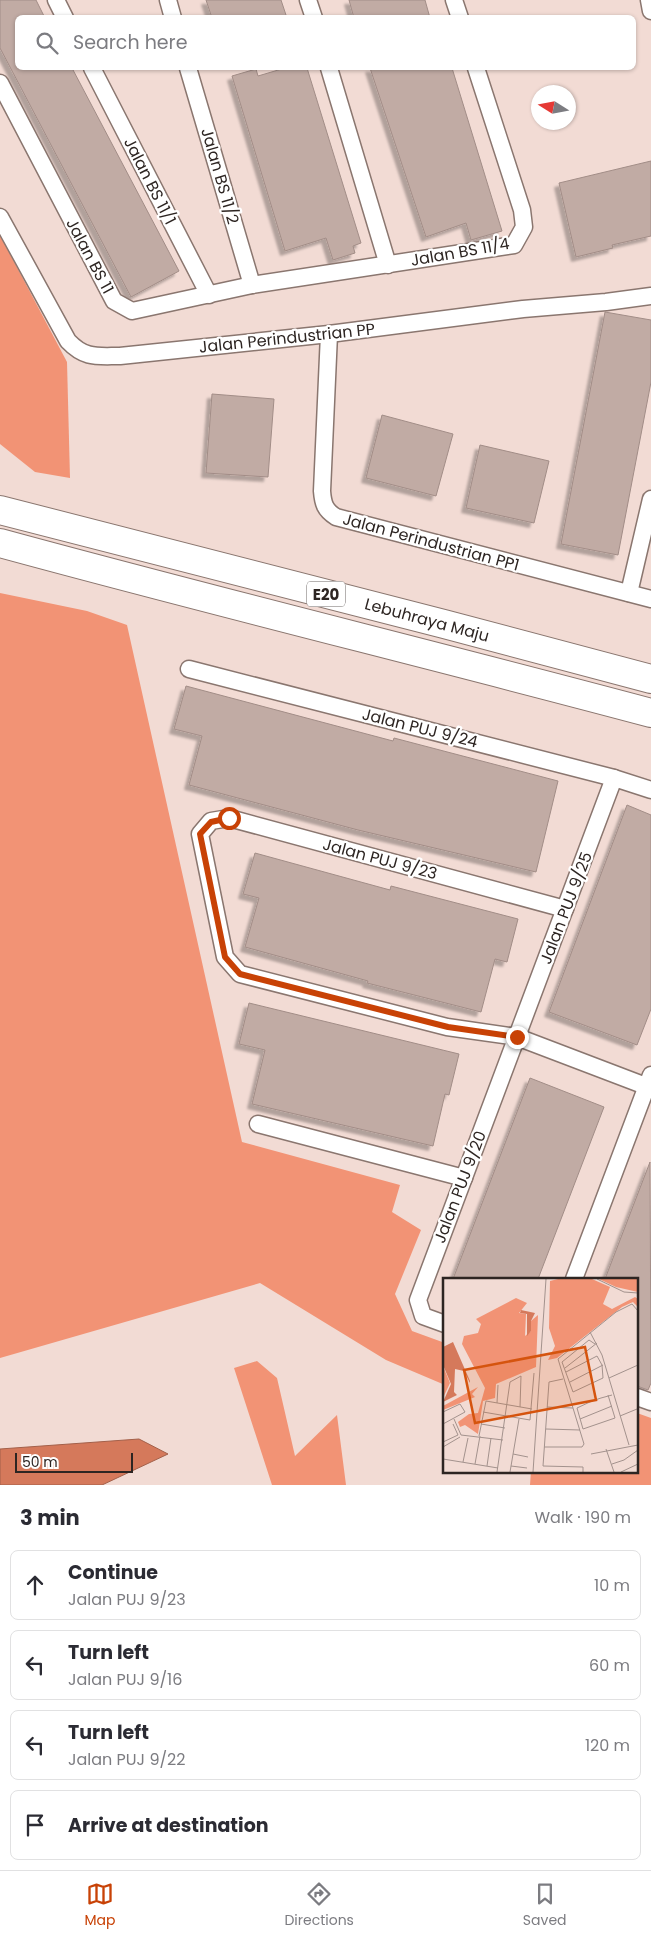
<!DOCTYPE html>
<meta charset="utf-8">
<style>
:root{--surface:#fff;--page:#f7f7f7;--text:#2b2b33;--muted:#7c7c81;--line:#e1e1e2;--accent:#c84206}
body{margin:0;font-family:Poppins,sans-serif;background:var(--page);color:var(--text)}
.compass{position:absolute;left:531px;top:85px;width:45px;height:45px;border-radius:50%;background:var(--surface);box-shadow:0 1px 4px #0004;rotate:281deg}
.scale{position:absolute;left:15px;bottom:12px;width:118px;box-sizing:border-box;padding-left:5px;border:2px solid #2d2522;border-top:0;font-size:14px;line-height:18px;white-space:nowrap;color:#2d2522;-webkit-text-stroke:4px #fff;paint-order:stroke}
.stop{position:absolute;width:15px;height:15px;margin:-11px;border:4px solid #c84206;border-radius:50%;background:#fff}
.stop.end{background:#c84206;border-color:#fff;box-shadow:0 1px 5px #0008}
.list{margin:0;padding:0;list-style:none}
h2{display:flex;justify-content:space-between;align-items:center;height:65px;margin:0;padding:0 20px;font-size:21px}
h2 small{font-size:16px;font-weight:400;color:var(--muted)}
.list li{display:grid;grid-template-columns:32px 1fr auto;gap:15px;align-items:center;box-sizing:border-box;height:70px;margin:0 10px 10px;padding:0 10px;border:1px solid var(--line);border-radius:8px}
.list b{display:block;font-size:19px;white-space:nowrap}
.list p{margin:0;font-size:16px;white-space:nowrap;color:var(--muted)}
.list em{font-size:16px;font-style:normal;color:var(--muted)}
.icon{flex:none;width:28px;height:28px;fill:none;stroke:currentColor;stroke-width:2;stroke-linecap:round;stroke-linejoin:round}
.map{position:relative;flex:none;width:651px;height:1485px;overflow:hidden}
.search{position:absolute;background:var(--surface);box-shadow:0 1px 4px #0004;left:15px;right:15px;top:15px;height:55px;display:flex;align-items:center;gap:12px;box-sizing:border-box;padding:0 18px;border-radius:8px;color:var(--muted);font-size:19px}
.sheet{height:385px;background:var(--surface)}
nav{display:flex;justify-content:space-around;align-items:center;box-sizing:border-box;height:70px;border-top:1px solid var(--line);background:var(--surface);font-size:14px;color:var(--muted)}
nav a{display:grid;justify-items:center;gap:2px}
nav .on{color:var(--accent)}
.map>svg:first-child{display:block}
</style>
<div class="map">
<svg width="651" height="1485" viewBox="0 0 651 1485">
<defs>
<filter id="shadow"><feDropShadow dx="-4.5" dy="4.5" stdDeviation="1" flood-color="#0004"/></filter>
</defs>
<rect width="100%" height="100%" fill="#f2dbd4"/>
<!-- forest -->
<g fill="#f29375">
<polygon points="0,235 67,362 70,478 35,472 0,444"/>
<polygon points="0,593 87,611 127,625 242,1142 400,1185 392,1212 421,1230 395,1294 412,1331 445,1343 445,1385 386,1360 260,1283 0,1358"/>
<polygon points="257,1361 277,1378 295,1456 337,1415 346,1485 272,1485 234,1368"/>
<polygon points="637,1413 651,1418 651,1485 530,1485 531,1471 637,1471"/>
</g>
<!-- water -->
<polygon fill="#d5795b" stroke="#a3604a" points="139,1439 168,1454 102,1485 0,1485 0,1449"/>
<!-- building -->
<g fill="#c1aba4" stroke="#a28d87" filter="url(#shadow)">
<polygon points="0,0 36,0 45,18 18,18 18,68 72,68 179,271 131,297 0,48"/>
<polygon points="206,0 281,0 287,18 212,18"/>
<polygon points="349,0 425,0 430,18 354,18"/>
<polygon points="285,68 307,68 361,243 353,246 355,253 333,260 326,238 285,251 232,76 256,69 258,76"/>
<polygon points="370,68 452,68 502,231 471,240 466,223 426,237"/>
<polygon points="651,161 651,236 612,245 613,248 576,257 559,183"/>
<polygon points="605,312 651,320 651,382 618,555 561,544"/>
<polygon points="212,394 274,399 268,477 206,473"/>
<polygon points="382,415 453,434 436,496 366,478"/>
<polygon points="480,445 549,461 534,523 466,508"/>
<polygon points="186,686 393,741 394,738 558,781 536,872 358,830 189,785 202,736 174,729"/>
<polygon points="627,805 651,815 651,1009 637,1045 549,1012"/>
<polygon points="255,853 390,890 391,886 518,919 507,962 495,959 481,1012 367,983 368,981 245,947 259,898 243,894"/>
<polygon points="249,1003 459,1054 449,1095 445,1094 433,1146 252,1104 265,1050 239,1044"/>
<polygon points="530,1078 604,1107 538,1279 453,1279"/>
<polygon points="650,1162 651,1383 648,1390 637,1386 637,1279 605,1279"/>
</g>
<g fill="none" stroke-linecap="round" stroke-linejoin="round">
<!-- street casing -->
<g stroke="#8a766f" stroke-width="19">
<g id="street">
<polyline points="56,0 65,18"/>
<polyline points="168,0 173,18"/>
<polyline points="308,0 314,18"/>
<polyline points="454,0 460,18"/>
<polyline points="649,0 651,11"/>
<polyline points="92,68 209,295"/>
<polyline points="188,68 252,285"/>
<polyline points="329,68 388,265"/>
<polyline points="0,83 114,301 132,311 252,285 514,245 524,227 522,210 476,68"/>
<path d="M 0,217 L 68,341 C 85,359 97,356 120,356 L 329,334 L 523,309 L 606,302 L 651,296"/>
<path d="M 329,334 L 322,491 C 323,504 325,510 336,517 L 651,599"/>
<polyline points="629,593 651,499"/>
<polyline points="189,669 614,778 651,790"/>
<polyline points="565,909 229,818 211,821 200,834 225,957 240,974 447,1027 517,1037 651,1088"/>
<polyline points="258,1124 464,1178"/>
<polyline points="574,1279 651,1075"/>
<polyline points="445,1324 423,1316 418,1300 614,778"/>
<polyline points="637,1397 651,1402"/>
</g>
</g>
<!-- highway casing -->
<g stroke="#8a766f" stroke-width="30">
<g id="highway">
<polyline points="0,510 444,624 651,679"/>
<path d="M 0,543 C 216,602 434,655 651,713"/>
</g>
</g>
<!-- street -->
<use href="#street" stroke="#fff" stroke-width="16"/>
<!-- highway -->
<use href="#highway" stroke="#fff" stroke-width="28"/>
</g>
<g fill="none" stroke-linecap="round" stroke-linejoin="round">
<!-- route -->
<polyline stroke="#c84206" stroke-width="6" points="229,818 211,822 200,834 225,957 240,974 448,1027 517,1037"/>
</g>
<g text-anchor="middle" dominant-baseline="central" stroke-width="4.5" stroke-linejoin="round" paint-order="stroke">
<!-- shield labels -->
<rect fill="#fff" stroke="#6c6664" stroke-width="1" x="307" y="581.5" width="38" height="25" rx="4"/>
<g font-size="15" font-weight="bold" fill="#2d2522">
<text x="326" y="594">E20</text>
</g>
<!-- street labels -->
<g font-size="16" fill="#2d2522" stroke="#fff">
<text transform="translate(220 176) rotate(74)">Jalan BS 11/2</text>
<text transform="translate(150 181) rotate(63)">Jalan BS 11/1</text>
<text transform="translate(460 252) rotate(-10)">Jalan BS 11/4</text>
<text transform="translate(90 256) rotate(62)">Jalan BS 11</text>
<text transform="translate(287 338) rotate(-6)">Jalan Perindustrian PP</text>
<text transform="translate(431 542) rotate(15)">Jalan Perindustrian PP1</text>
<text transform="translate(427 620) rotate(15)">Lebuhraya Maju</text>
<text transform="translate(420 728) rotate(14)">Jalan PUJ 9/24</text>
<text transform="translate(380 859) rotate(15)">Jalan PUJ 9/23</text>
<text transform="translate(566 908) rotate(-69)">Jalan PUJ 9/25</text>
<text transform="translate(460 1187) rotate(-69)">Jalan PUJ 9/20</text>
</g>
</g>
<!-- overview -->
<g transform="translate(443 1278)">
<rect width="195" height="195" fill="#f2dbd4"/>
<path d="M 115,1 L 149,1 L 167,9 L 160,26 L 169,31 L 192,19 L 195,21 L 195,29 L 190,24 L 179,29 L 114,80 L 105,82 L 112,68 L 106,50 L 107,3 ZM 156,1 L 195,1 L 195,14 L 173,9 ZM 73,20 L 84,25 L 76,35 L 83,36 L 82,58 L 88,53 L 88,43 L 95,37 L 93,89 L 53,106 L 52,120 L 40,123 L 35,156 L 22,147 L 17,149 L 15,144 L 26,136 L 35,135 L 42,110 L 19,66 L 21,58 L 35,55 L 38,46 L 33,41 ZM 0,88 L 7,105 L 0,120 ZM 35,109 L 29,116 L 32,119 L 0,132 L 0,128 Z" fill="#f29375"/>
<path d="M 78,32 L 92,35 L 88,43 L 88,53 L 84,58 L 84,36 L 77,35 ZM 10,64 L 27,103 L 27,105 L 21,93 L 12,91 L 11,114 L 14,117 L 0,124 L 8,106 L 0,87 L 0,69 Z" fill="#d5795b"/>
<path fill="none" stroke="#a3928d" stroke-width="1" d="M 154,1 L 181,14 L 195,15M 147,54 L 159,77 L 186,167M 122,90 L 154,65M 123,94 L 154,78 L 159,87 L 160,100 L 130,114 L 119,84 L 146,62 L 152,66M 166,100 L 195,87M 120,101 L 106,104 L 100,188 L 140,189 L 140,194M 127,104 L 160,87M 165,117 L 172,140 L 140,151 L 134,130 L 149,123 L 158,120 L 169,117M 54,125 L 55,107M 104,129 L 130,130M 0,134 L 17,126 L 22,134 L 0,146M 40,134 L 87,142 L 91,95M 177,138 L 194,131M 11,141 L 18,157M 137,141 L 169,128M 38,146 L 62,150M 103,151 L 137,152M 18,157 L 60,162M 36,158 L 43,123 L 89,131M 0,164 L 15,157 L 10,146M 0,169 L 17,159M 101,169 L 139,169 L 141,166 L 115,81 L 173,34 L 189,26 L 195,33M 163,171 L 171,194M 70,176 L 85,179M 148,176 L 195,167M 0,181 L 55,190M 20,184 L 25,160M 32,186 L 37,158M 169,186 L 181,182 L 195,172M 44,188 L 48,160M 68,188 L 84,190M 54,194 L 67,104 L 78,98 L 77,129M 67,194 L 76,141M 90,194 L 103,1M 178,194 L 195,186"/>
<path fill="#d5540e" fill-opacity="0.15" stroke="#d5540e" stroke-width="2.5" d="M 142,69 L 153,122 L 32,145 L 21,92 Z"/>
<rect width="195" height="195" fill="none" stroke="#2d2522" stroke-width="2.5"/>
</g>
</svg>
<svg class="compass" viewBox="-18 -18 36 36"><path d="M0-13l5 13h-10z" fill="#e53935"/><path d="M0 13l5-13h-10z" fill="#7c7c81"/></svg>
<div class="scale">50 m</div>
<div class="stop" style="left:229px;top:818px"></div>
<div class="stop end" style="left:517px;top:1037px"></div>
<div class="search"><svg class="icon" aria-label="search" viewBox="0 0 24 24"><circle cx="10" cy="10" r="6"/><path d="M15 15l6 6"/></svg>Search here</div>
</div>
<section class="sheet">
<h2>3 min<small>Walk · 190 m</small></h2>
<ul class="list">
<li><svg class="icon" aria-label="ahead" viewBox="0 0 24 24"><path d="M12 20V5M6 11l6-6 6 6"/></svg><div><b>Continue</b><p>Jalan PUJ 9/23</p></div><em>10 m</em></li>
<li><svg class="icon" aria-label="left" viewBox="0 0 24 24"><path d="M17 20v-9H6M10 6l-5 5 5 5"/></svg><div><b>Turn left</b><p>Jalan PUJ 9/16</p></div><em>60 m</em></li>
<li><svg class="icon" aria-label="left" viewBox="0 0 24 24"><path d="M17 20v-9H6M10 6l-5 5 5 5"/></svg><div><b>Turn left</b><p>Jalan PUJ 9/22</p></div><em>120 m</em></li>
<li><svg class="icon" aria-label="arrive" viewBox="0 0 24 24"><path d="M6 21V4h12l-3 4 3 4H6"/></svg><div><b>Arrive at destination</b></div></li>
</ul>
</section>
<nav>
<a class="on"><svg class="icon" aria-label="map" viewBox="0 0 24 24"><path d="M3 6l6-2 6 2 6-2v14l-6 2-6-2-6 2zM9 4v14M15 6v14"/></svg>Map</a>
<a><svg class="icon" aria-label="directions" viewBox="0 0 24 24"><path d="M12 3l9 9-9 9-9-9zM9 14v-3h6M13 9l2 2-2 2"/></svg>Directions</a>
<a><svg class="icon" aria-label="saved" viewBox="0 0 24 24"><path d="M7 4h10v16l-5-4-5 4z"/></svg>Saved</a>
</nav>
